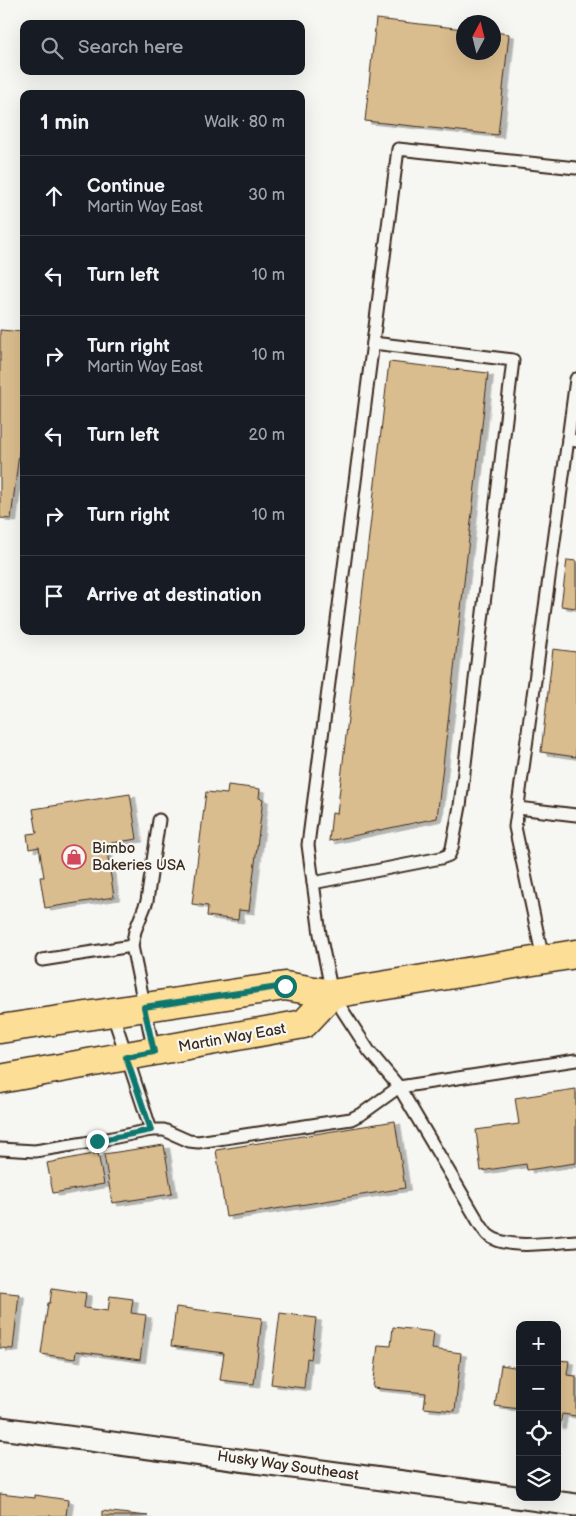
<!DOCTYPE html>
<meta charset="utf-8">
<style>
:root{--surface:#171b24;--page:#242831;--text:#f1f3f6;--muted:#9ea1a6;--line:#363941}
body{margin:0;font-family:"Balsamiq Sans",sans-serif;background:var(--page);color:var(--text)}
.controls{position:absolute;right:15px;bottom:15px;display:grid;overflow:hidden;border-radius:10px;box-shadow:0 5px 20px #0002}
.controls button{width:45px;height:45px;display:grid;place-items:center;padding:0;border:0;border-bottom:1px solid var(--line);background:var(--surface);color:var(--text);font:25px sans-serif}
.compass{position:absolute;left:456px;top:15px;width:45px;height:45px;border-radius:50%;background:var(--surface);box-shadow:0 5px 20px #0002;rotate:7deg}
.stop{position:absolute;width:15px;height:15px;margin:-11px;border:4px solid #0f766e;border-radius:50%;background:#fff}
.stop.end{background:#0f766e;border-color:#fff;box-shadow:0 1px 5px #0008}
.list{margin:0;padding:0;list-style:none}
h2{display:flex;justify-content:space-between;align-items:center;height:65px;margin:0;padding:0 20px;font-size:21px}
h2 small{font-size:16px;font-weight:400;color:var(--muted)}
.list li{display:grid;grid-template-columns:32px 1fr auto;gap:15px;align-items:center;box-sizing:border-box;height:80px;padding:0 20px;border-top:1px solid var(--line)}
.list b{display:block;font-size:19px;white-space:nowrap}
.list p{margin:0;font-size:16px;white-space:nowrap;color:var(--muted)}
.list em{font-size:16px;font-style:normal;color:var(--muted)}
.icon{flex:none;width:28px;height:28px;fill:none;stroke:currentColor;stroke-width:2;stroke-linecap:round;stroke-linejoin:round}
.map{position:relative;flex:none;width:576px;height:1516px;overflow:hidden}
.search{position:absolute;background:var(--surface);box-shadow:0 5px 20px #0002;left:20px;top:20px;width:285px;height:55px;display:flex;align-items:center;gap:12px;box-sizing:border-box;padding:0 18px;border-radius:10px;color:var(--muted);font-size:19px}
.panel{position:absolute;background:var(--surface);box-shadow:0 5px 20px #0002;left:20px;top:90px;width:285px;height:545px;border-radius:10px}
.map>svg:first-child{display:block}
</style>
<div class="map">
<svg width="576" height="1516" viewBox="0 0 576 1516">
<defs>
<filter id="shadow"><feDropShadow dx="5.5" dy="3" stdDeviation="0" flood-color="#0004"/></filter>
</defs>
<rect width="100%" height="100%" fill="#f6f6f2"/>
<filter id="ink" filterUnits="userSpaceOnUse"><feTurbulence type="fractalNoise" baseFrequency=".02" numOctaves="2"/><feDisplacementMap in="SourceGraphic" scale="10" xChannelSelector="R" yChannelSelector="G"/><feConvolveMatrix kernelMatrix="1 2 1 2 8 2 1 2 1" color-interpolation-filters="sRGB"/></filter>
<g filter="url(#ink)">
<!-- building -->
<g fill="#dabd8e" stroke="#3b2a1e" filter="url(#shadow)">
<polygon points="376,19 464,29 464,52 494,52 494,32 509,34 498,135 365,121"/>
<polygon points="0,330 24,332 24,413 11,519 0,518"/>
<polygon points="389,362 488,373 437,818 329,841 332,813 337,814"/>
<polygon points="567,560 576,561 576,608 561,606"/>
<polygon points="553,649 576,652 576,757 541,752"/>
<polygon points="228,785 260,789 259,798 263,799 249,911 239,910 238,920 207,916 208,906 192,904 206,792 227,794"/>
<polygon points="130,794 137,839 106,844 114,897 45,908 40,877 44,877 39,847 29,849 27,834 37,833 33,809"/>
<polygon points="576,1089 576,1163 527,1170 526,1164 481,1171 476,1130 519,1124 515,1098"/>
<polygon points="395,1121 405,1188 226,1217 216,1150"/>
<polygon points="164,1145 172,1194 112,1203 104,1154"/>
<polygon points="98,1153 104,1184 53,1193 47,1163"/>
<polygon points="52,1288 86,1293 84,1308 108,1311 110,1296 133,1299 131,1313 146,1315 140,1360 76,1351 75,1359 41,1354 48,1303 50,1303"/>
<polygon points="0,1292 19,1294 13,1349 0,1348"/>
<polygon points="176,1307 262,1318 254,1384 220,1380 224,1353 171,1346"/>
<polygon points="280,1313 316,1318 311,1359 307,1358 304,1388 271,1384"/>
<polygon points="393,1327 434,1332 432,1349 461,1353 455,1411 424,1408 426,1393 373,1388 378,1345 391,1346"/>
<polygon points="557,1360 569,1361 567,1375 576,1376 576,1416 562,1414 560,1426 557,1426"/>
<polygon points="501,1365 520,1368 520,1409 495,1406"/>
<polygon points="0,1494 35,1498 35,1495 68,1500 66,1516 0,1516"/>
<polygon points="102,1511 148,1516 102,1516"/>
</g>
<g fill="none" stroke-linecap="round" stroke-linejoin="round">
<!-- lane casing -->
<g stroke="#3b2a1e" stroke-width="15">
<g id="lane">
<path d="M 576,168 L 398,149 L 308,845 L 320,934 L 332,994 L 369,1051 L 399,1087 L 481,1226 C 483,1228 485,1232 488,1235 C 507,1251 553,1242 576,1241"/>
<polyline points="568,439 576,379"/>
<polyline points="518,808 576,815"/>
<polyline points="313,883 441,858 449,855 452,848 460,806 513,360 373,343"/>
<polyline points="543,959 515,827 568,439 576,441"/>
<polyline points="42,960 132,946"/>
<polyline points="112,1012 151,1130 164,1130 189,1141 198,1142 351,1119 363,1113 399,1087 576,1060"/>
<polyline points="154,1052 132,946 135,931 147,901 159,820"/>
<polyline points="0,1149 35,1151 97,1141 151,1130"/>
</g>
</g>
<!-- street casing -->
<g stroke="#3b2a1e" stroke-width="25">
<polyline id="street" points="0,1428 576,1505"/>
</g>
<!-- primary casing -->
<g stroke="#3b2a1e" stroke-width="31">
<g id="primary">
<polyline points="0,1029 285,986 332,994 576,954"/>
<polyline points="0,1079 304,1024 332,994"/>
</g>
</g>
<!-- lane -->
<use href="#lane" stroke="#f6f6f2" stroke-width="11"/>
<!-- street -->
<use href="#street" stroke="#f6f6f2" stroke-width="21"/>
<!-- primary -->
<use href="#primary" stroke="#fdde96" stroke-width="28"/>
</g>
</g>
<g fill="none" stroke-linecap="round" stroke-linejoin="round" filter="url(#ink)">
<!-- route -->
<polyline stroke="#0f766e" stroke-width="6" points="97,1141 151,1130 126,1057 154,1052 144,1007 285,986"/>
</g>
<!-- icons -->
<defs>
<g id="shop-ring" transform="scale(1.25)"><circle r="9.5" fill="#f6f6f2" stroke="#d1495b" stroke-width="1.5"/><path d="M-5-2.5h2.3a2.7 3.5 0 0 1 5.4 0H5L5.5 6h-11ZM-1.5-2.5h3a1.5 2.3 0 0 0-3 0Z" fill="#d1495b"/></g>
</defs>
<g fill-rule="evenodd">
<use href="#shop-ring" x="74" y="857"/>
</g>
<g text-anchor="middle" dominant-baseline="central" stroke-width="4.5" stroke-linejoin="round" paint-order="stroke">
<!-- poi labels -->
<g font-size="15" fill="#3b2a1e" stroke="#f6f6f2" text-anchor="start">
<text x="92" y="848">Bimbo<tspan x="92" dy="17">Bakeries USA</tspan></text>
</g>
<!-- street labels -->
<g font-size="15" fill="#3b2a1e" stroke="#f6f6f2">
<text transform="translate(232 1038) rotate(-10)">Martin Way East</text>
<text transform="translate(288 1466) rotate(8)">Husky Way Southeast</text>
</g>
</g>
</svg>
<div class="controls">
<button>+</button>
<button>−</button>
<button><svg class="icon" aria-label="locate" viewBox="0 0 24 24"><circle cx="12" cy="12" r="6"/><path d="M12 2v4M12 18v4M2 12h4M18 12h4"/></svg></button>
<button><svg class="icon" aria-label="layers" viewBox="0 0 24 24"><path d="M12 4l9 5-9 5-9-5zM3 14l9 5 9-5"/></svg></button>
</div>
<svg class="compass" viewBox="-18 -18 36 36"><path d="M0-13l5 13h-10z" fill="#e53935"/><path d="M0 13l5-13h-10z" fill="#9ea1a6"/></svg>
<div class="stop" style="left:285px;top:986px"></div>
<div class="stop end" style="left:97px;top:1141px"></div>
<div class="search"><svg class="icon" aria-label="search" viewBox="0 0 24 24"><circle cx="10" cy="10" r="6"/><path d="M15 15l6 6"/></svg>Search here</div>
<section class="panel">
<h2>1 min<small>Walk · 80 m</small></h2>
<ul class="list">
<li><svg class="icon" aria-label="ahead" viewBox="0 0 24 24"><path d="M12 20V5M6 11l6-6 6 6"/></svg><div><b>Continue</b><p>Martin Way East</p></div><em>30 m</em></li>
<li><svg class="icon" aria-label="left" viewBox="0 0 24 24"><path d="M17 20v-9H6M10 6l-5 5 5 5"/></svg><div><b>Turn left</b></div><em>10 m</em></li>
<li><svg class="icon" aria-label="right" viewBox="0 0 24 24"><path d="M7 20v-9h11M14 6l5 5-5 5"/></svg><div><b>Turn right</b><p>Martin Way East</p></div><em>10 m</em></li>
<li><svg class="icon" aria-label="left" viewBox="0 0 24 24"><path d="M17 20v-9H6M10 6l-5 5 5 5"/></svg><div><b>Turn left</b></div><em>20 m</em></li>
<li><svg class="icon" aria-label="right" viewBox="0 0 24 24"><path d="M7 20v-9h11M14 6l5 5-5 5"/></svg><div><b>Turn right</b></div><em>10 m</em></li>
<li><svg class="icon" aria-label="arrive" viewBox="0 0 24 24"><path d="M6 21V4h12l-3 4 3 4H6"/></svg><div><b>Arrive at destination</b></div></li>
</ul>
</section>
</div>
